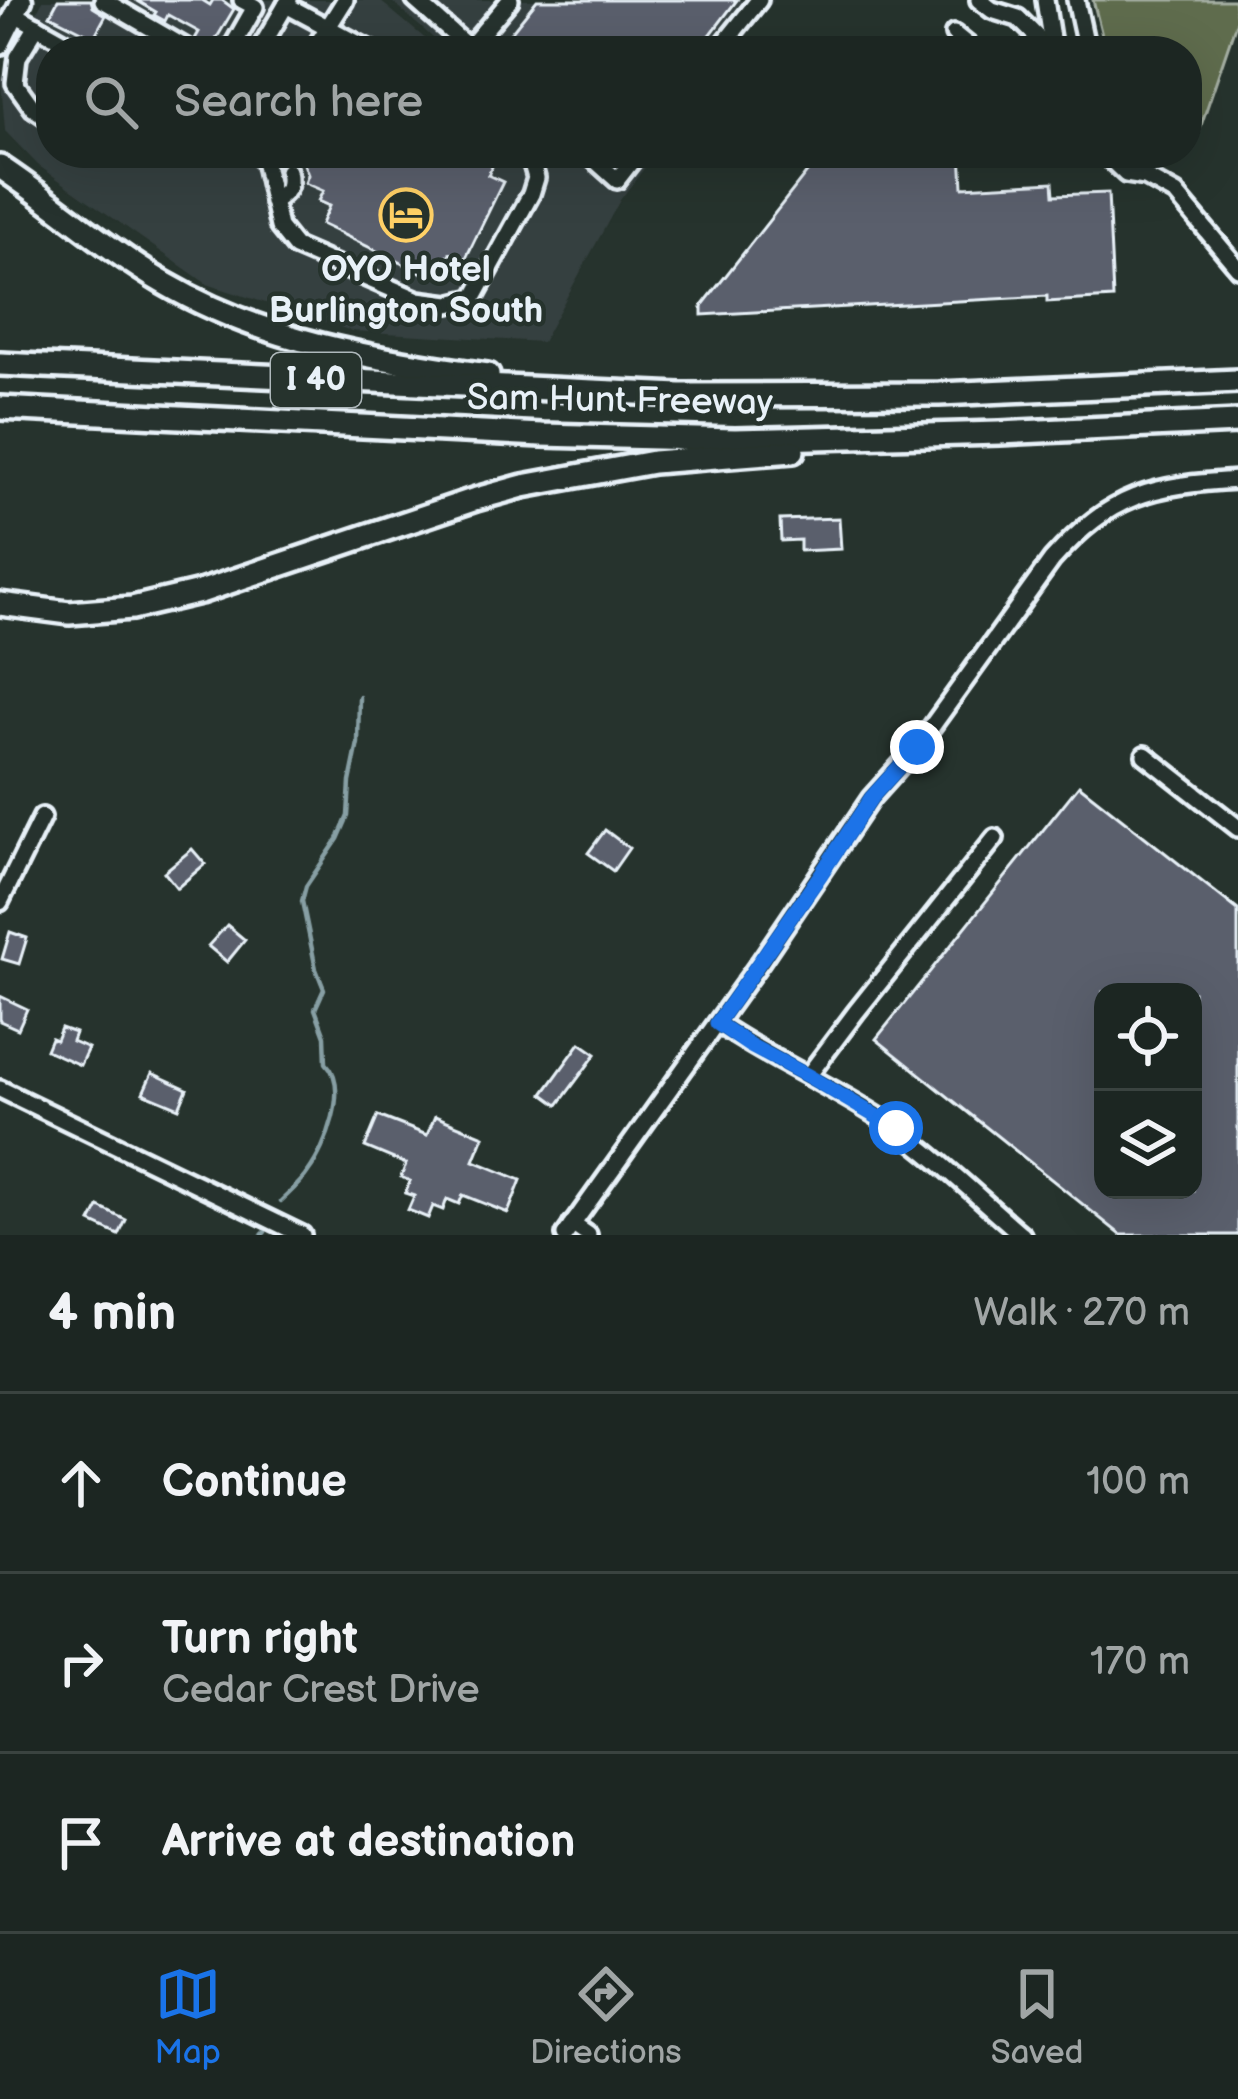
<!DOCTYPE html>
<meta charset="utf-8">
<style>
:root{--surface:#1c2622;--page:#252e2a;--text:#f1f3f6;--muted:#a0a5a5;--line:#3a4340;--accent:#1a73e8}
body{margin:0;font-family:"Balsamiq Sans",sans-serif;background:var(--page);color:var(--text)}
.controls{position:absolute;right:36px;bottom:36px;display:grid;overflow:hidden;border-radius:24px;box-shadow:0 12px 48px #0002}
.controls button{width:108px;height:108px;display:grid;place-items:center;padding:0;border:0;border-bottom:3px solid var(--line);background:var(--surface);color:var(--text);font:60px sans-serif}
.stop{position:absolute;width:36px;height:36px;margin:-27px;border:9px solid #1a73e8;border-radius:50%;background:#fff}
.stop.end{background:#1a73e8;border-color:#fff;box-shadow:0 3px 12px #0008}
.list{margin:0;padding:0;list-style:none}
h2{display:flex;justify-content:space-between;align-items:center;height:156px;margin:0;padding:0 48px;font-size:51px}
h2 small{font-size:39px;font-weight:400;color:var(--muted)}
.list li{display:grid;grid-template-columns:78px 1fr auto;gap:36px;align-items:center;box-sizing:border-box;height:180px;padding:0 48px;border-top:3px solid var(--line)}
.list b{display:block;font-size:45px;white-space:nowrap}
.list p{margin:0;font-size:39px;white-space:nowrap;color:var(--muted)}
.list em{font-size:39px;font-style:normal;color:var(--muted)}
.icon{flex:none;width:66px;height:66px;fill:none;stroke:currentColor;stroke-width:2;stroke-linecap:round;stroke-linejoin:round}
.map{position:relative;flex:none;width:1238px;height:1235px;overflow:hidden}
.search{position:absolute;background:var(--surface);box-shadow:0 12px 48px #0002;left:36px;right:36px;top:36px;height:132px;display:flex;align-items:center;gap:30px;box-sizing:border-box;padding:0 42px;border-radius:48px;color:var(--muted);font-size:45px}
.sheet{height:696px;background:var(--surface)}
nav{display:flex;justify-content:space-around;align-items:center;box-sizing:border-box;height:168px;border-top:3px solid var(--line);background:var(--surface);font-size:33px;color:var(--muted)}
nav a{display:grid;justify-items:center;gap:6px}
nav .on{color:var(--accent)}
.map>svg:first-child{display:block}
</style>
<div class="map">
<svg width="1238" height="1235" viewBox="0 0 1238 1235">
<rect width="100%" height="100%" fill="#26332d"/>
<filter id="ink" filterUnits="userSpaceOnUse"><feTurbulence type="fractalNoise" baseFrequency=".00833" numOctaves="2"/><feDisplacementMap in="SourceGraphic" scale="24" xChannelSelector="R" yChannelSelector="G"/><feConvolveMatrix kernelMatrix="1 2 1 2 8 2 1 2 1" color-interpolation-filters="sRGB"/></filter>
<g filter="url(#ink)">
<!-- built -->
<g fill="#364040">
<polygon points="43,0 379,0 440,51 51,51 51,153 656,153 620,200 542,342 352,331 207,284 39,166 5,131 1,80"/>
<polygon points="390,0 774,0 735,51 448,51"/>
</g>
<!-- green -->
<polygon fill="#5f6c4d" stroke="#a4aea2" stroke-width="3" points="1093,0 1234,0 1237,20 1196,140 1187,141 1187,51 1106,51"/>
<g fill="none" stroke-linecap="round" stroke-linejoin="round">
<!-- stream -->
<g stroke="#879fa4" stroke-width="4.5">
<path d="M 281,1201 C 290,1192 301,1183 308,1172 C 326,1148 350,1087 326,1063 L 325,1036 L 315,1009 L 324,989 L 316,969 L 302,901 L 306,886 L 338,839 L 348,816 L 350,782 L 358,743 L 359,697"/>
<polyline points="262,1235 265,1232"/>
</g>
</g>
<!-- building -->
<g fill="#5a5f6c" stroke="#e8f1f8" stroke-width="3" fill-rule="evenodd">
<polygon points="58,0 91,0 93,7 106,15 94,37 50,15"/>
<polygon points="136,0 202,0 210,5 213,0 222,0 234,9 209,51 195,39 199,32 168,15 165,21 154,15 156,12"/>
<polygon points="537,0 737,0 698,51 496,51"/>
<polygon points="300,153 486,153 496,158 488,175 503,182 465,260 450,253 442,270 436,267 431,277 321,224 329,206 318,201 323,191 305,183 308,175"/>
<polygon points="822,153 961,153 963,187 1053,182 1054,195 1108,193 1113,298 1047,302 1047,296 702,315 702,306"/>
<polygon points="839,518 841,549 800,551 800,540 781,541 780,520"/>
<path d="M 1079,785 L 1238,910 L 1238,1235 L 1121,1235 L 876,1039 ZM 1103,992 L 1193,992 L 1193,1190 L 1103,1190 Z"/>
<polygon points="605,830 629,848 613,871 588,853"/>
<polygon points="192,849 205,864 177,888 164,872"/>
<polygon points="227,925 245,940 227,962 208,946"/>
<polygon points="10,932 27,938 19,964 2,959"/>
<polygon points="0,996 27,1009 18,1029 0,1021"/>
<polygon points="61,1028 75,1033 72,1041 88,1048 80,1065 46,1050 51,1038 56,1040"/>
<polygon points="580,1043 596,1054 558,1105 543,1094"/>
<polygon points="152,1073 187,1089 179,1108 143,1093"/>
<polygon points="378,1116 427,1135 435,1116 484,1136 474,1161 521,1180 508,1213 463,1195 459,1204 447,1199 443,1210 433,1206 428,1218 408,1210 414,1196 405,1193 410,1181 401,1177 406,1164 365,1147"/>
<polygon points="99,1207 126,1220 119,1235 91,1222"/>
</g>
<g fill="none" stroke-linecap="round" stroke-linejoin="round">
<!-- minor casing -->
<g stroke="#e8f1f8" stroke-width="24">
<g id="minor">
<polyline points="103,0 191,51"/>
<polyline points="289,0 286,5 372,51"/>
<polyline points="415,0 469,48"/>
<polyline points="979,0 992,10 1018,18 1051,51"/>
<polyline points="1045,0 1053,51"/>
<polyline points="1076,0 1087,51"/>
<polyline points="15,14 81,51"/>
<polyline points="37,26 18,57 15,83 33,108 51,120"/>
<polyline points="954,34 975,51"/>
<polyline points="230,51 255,7 242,0"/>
<polyline points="259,51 286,5"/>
<polyline points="313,51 345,0"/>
<polyline points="473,51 469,48 510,0"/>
<polyline points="718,51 759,0"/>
<polyline points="254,153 264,160 279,227 295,247 418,300 449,304 474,298 531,194 536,178 529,153"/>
<polyline points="283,153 284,157"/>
<polyline points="587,153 617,180 638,153"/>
<polyline points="1104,153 1126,174 1145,177 1176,194 1238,268"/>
<path d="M 273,202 C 286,192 292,188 288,171"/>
<polyline points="1145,755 1238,828"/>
<polyline points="0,902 42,817"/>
<path d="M 717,1023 C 774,1062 838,1088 894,1127 C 938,1158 981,1200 1022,1235"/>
<polyline points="808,1076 856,1012 995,838"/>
<polyline points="0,1089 302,1235"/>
<polyline points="572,1224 588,1235"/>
<path d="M 565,1235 L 761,961 L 871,798 L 917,747 L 1052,560 C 1111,494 1152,485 1238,480"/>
</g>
</g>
<!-- major casing -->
<g stroke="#e8f1f8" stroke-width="27">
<polyline id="major" points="0,44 22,0"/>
</g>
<!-- highway casing -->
<g stroke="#e8f1f8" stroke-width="30">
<g id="highway">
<path d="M 0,167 C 56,204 106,249 164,283 C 263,341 376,360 488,375"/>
<polyline points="0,364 680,395 939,394 1238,381"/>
<polyline points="0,408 542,435 735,440 1000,433 1238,422"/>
<polyline points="0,604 69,613 132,608 200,592 476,499 523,486 653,462 793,451"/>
</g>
</g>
<!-- minor -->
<use href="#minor" stroke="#26332d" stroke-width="15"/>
<!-- major -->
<use href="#major" stroke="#26332d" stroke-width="18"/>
<!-- highway -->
<use href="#highway" stroke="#26332d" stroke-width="21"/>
</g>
</g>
<g fill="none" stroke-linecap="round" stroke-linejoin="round" filter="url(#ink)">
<!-- route -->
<polyline stroke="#1a73e8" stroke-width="15" points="896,1128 808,1076 749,1045 717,1023 821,874 871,798 917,747"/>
</g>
<!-- icons -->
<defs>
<g id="hotel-ring" transform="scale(2.7)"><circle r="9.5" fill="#26332d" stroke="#ffd166" stroke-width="1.5"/><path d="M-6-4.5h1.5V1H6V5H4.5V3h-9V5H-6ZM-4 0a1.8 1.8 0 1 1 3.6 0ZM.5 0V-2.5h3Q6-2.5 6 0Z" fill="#ffd166"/></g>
</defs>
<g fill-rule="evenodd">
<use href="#hotel-ring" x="406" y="215"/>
</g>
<g text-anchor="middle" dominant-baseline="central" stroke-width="9" stroke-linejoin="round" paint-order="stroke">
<!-- shield labels -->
<rect fill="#26332d" stroke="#aeb8bb" stroke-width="3" x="271" y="353" width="90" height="54" rx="9"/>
<g font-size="33" font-weight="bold" fill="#e8f1f8">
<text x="316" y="380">I 40</text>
</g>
<!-- poi labels -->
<g font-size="36" font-weight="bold" fill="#e8f1f8" stroke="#26332d">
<text x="406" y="270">OYO Hotel<tspan x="406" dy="41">Burlington South</tspan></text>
</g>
<!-- street labels -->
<g font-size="36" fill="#e8f1f8" stroke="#26332d">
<text transform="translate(620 401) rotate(1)">Sam Hunt Freeway</text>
</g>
</g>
</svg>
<div class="controls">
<button><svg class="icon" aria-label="locate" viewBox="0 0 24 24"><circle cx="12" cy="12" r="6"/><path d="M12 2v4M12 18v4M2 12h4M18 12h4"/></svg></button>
<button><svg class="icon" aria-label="layers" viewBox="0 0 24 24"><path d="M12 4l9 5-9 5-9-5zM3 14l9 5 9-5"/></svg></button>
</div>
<div class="stop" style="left:896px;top:1128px"></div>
<div class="stop end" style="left:917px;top:747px"></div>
<div class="search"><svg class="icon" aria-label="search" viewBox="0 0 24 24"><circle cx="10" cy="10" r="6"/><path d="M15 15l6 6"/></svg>Search here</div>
</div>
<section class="sheet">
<h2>4 min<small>Walk · 270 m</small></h2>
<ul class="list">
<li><svg class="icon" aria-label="ahead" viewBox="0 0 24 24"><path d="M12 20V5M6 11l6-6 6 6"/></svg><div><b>Continue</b></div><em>100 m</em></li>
<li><svg class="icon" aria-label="right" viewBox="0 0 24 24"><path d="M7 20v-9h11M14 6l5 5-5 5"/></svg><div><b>Turn right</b><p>Cedar Crest Drive</p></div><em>170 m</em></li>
<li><svg class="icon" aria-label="arrive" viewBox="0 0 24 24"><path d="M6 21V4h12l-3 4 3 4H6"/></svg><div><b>Arrive at destination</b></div></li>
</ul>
</section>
<nav>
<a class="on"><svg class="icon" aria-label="map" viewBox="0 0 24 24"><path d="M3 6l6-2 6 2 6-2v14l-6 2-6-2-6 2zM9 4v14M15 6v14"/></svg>Map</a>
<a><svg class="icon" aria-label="directions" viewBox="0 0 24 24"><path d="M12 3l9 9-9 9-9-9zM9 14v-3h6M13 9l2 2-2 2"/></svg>Directions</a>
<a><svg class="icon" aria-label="saved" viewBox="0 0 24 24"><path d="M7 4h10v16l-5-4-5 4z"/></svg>Saved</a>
</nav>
